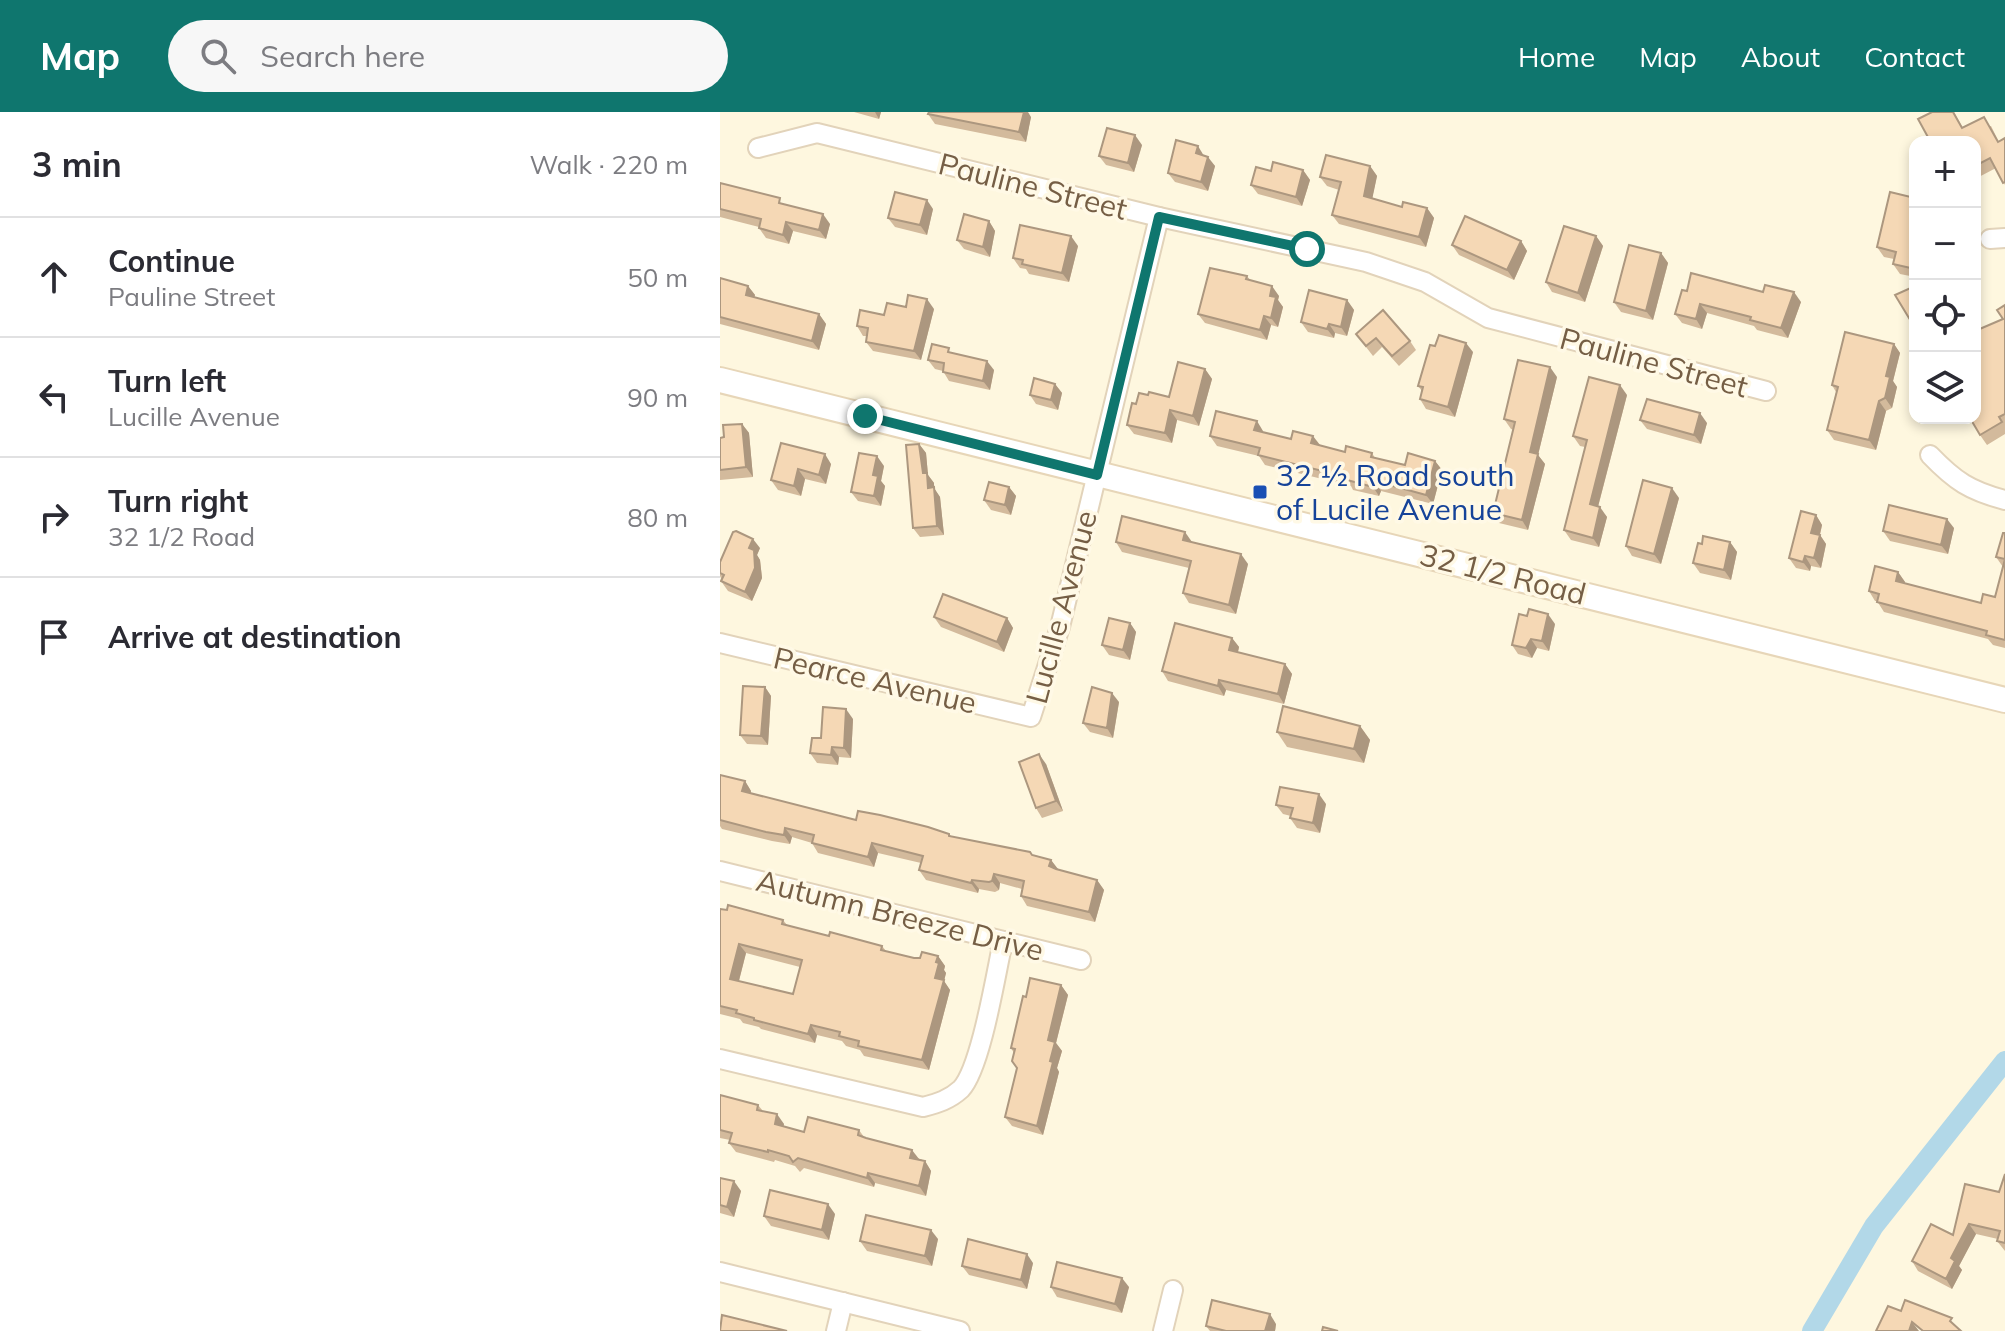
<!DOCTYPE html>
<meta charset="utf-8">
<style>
:root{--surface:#fff;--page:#f7f7f7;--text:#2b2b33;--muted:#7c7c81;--line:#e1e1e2;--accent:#0f766e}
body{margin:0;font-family:Mulish,sans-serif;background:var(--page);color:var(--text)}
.controls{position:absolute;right:24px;top:24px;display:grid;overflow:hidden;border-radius:16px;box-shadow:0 4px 12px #0003}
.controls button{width:72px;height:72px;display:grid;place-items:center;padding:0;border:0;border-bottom:2px solid var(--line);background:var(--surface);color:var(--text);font:40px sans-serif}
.stop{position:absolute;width:24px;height:24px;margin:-18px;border:6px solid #0f766e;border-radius:50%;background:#fff}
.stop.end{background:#0f766e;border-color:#fff;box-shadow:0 2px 8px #0008}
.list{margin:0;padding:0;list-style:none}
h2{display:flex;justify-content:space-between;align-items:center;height:104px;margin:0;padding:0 32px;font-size:34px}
h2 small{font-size:26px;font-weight:400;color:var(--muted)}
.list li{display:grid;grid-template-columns:52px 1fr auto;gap:24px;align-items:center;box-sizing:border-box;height:120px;padding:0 32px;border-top:2px solid var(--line)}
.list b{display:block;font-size:30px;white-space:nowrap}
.list p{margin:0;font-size:26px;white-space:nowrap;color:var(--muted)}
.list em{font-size:26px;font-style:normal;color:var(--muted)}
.icon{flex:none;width:44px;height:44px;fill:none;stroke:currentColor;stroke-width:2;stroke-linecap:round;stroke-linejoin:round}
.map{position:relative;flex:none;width:1285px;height:1219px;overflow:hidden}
header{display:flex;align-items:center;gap:48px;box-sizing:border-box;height:112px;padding:0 40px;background:var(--accent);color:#fff}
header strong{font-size:38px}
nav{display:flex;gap:44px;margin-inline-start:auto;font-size:28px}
.search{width:560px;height:72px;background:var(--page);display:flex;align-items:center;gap:20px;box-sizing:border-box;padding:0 28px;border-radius:44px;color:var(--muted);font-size:30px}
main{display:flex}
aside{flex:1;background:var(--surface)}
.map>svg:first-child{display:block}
</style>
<header>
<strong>Map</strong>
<div class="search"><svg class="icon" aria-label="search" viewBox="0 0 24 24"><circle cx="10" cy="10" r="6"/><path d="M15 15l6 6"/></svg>Search here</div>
<nav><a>Home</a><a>Map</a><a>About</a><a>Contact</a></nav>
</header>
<main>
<aside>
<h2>3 min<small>Walk · 220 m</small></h2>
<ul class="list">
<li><svg class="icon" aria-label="ahead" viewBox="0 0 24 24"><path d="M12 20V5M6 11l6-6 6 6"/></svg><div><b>Continue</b><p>Pauline Street</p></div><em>50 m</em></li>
<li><svg class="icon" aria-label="left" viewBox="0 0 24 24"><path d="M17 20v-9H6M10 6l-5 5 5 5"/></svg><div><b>Turn left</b><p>Lucille Avenue</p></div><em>90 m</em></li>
<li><svg class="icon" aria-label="right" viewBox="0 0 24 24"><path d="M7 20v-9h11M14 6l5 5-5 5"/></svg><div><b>Turn right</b><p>32 1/2 Road</p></div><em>80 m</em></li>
<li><svg class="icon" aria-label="arrive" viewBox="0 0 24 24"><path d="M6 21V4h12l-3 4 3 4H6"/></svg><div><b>Arrive at destination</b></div></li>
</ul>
</aside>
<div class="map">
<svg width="1285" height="1219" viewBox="0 0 1285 1219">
<rect width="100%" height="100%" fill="#fef7df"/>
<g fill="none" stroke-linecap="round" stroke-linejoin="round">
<!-- canal -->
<polyline stroke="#b2d8e8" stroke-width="20" points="1092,1219 1154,1114 1285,949"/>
<!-- street casing -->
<g stroke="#e2d3ba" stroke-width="22">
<g id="street">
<polyline points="38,36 97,21 439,105 646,150 705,170 768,206 1046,279"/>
<polyline points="1270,127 1285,126"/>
<path d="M 1210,343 C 1235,369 1250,379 1285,388"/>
<polyline points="0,531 311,605 340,515 439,105"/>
<polyline points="0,759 361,848"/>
<path d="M 0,947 L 203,995 C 218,991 229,988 241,977 C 261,956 276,861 283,829"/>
<polyline points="0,1160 240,1219"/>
<polyline points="116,1219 123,1190"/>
<polyline points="443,1219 453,1178"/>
</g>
</g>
<!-- secondary casing -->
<g stroke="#e7d6b8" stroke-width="28">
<polyline id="secondary" points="0,268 1285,588"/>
</g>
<!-- street -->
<use href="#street" stroke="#fff" stroke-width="18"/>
<!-- secondary -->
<use href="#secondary" stroke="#fff" stroke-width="24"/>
</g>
<!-- wall -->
<g fill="#d3ba9c" fill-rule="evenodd">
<polygon points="134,0 161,0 159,7"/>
<polygon points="1212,0 1234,0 1243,16 1271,14 1279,30 1285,26 1285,73 1276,56 1255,67 1255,30 1209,27"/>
<polygon points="208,2 311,5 306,30 215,12"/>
<polygon points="422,33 414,60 386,53 379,44"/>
<polygon points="484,44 495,54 488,79 455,70 448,61"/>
<polygon points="650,54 657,64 652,86 682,95 707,96 714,106 706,135 619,112 612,103 619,78 607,74 600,65"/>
<polygon points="583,58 590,68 582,94 538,82 531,73 551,59"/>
<polygon points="0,71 64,92 110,112 106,127 73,119 69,132 46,126 39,116 39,115 0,105"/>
<polygon points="1195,86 1195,165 1180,162 1173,152 1174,147 1164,145 1157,135"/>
<polygon points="213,97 207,123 175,115 168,106"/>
<polygon points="269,109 275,119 270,145 244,137 237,128"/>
<polygon points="876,124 883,134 865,190 832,180 826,170"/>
<polygon points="801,129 807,139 794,168 739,143 732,133"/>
<polygon points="358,134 349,170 309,162 306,157 300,156 293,146"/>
<polygon points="941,141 948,151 933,208 901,200 894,190"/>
<polygon points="527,164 530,168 559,184 558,188 563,195 558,215 551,213 547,228 485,211 478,202"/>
<polygon points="0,166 28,174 35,183 34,185 99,202 106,212 99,238 0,212"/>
<polygon points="967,179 1081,190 1068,226 1037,218 1034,214 987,201 982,217 962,211 955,202"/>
<polygon points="627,188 634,198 627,224 615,221 614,226 588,220 581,210"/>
<polygon points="1285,193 1285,322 1267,333 1260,323 1255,219 1283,207"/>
<polygon points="186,195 214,197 201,248 153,239 146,230 147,224 143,224 137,214"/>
<polygon points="636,222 690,229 696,238 679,254 662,235 653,244"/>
<polygon points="1174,232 1180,241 1173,269 1177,275 1172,296 1166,299 1156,338 1114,328 1107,318 1116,280 1112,273"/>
<polygon points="753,240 735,305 706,297 700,287 702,279 698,274"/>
<polygon points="233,241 274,258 270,278 229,269 223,259 215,257 208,248"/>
<polygon points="485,257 492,267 479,314 457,308 452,331 414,322 407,313 416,292 428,283 449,285"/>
<polygon points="837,265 818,343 825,352 808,418 779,411 773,401 794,318 791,317 784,307"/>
<polygon points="335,272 342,281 338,298 316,292 310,283"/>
<polygon points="907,283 878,395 887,405 879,435 851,428 844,418 865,335 860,334 853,324"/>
<polygon points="920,308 987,311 981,332 927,317"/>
<polygon points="22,312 29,321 33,365 0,368 0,326 4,325"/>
<polygon points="543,319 543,320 625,340 652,341 655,346 685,353 715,349 722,358 713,392 661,379 659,384 633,378 631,374 545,353 539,344 497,334 490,324"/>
<polygon points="61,331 111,352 106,372 85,367 81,384 58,378 51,368"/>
<polygon points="199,332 206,341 208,363 214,371 214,376 220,385 224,423 200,425 193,416"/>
<polygon points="164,354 161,369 165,374 161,394 138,389 131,380"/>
<polygon points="289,375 296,384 291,403 271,398 264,388"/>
<polygon points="959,386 941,452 912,444 906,434"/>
<polygon points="1096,403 1102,413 1100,423 1106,432 1101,456 1091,454 1090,459 1076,456 1069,446"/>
<polygon points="1234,416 1228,442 1170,429 1163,419"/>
<polygon points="1285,421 1285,536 1273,533 1268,527 1164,500 1157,489 1155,489 1149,479 1178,460 1185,470 1185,471 1261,491 1275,485 1283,455 1276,445"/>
<polygon points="396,430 472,430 528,452 516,502 469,491 463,481 469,456 402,440"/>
<polygon points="1010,430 1017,440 1011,468 980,461 973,451 982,432"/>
<polygon points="40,436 37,443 40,448 42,466 32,489 8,479 1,469 2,468 0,464 0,450"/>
<polygon points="214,505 287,506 293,516 284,540 221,515"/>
<polygon points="410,511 416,520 410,548 389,543 382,533"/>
<polygon points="835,512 829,539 817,536 812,546 798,542 792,533"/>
<polygon points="512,526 519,535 518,540 565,552 572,562 564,592 506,578 504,584 448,569 442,559"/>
<polygon points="45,575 51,584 48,633 27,632 20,623"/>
<polygon points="399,590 393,626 370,620 363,611"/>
<polygon points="133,607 131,646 119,645 118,653 97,651 90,641 101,626"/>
<polygon points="640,614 650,628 644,651 567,635 557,620"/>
<polygon points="326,652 343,699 322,706 316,696"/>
<polygon points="0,663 25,669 31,679 31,681 136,708 229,722 231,724 331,748 338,758 377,768 384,778 375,810 307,794 301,784 302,777 280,771 279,778 275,780 259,777 258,781 206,768 199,758 201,751 158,741 154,755 98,741 92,731 72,725 70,732 52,729 2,717 0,714"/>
<polygon points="606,692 600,721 577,716 570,706 571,704 563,702 556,693"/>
<path d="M 0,797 L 63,808 L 67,813 L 109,824 L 162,834 L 166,839 L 194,846 L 218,844 L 225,854 L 224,858 L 226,861 L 224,869 L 230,878 L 209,958 L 144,944 L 140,938 L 126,934 L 122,929 L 97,923 L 95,931 L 41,917 L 39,915 L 23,911 L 20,907 L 0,902 ZM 26,841 L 80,855 L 73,882 L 19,869 Z"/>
<polygon points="341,873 348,883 336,931 342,939 337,956 339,960 323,1023 292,1014 285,1005 297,956 294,941 291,936 306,885"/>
<polygon points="0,983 38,993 43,999 64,1012 63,1014 84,1020 139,1018 144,1025 205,1049 211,1059 206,1084 155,1071 154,1075 84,1056 80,1060 75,1054 55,1048 54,1050 16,1040 9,1031 10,1028 0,1026"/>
<polygon points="1285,1062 1285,1139 1277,1129 1278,1127 1256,1122 1239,1154 1242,1158 1232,1177 1198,1159 1192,1149 1233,1123 1279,1080"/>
<polygon points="0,1066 21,1079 14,1105 0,1101"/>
<polygon points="115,1102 109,1128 51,1114 44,1104"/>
<polygon points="218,1127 212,1154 147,1139 140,1129"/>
<polygon points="313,1151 307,1177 249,1163 242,1154"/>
<polygon points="331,1175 409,1175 402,1201 337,1185"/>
<polygon points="556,1212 555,1219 490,1219 486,1214"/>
</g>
<!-- shaded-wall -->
<g fill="#ac977f">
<polygon points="155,0 161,0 159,7"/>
<polygon points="304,0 308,0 311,5 306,30 299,20"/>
<polygon points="415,23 422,33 414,60 408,51"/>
<polygon points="478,34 484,44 476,41"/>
<polygon points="488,45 495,54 488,79 481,70"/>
<polygon points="650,54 657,64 651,93 644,84"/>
<polygon points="583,58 590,68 582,94 576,85"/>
<polygon points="207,88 213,97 207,123 200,113"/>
<polygon points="707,96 714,106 706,135 699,125"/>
<polygon points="103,102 110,112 106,127 99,118"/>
<polygon points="269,109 275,119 270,145 263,135"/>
<polygon points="66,110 73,119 69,132 63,123"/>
<polygon points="351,124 358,134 349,170 342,161"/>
<polygon points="876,124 883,134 865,190 858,181"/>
<polygon points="801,129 807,139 794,168 787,158"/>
<polygon points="941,141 948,151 933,208 926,199"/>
<polygon points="28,174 35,183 32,193 26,183"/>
<polygon points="552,174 559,184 558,188 563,195 558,215 551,206 550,184"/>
<polygon points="1074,180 1081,190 1068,226 1061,216"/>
<polygon points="207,187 214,197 201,248 194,239"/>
<polygon points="627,188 634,198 627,224 621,215"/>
<polygon points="980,192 987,201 982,217 976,207"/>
<polygon points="99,202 106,212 99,238 92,229"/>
<polygon points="544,204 551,213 547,228 540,218"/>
<polygon points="609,212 615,221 614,226 607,217"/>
<polygon points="746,231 753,240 735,305 728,295"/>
<polygon points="1174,232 1180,241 1173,269 1177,275 1172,296 1165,286 1166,264"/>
<polygon points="267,249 274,258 270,278 263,269"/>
<polygon points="830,255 837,265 818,343 825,352 808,418 802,408 810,340"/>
<polygon points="485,257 492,267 479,314 473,304"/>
<polygon points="335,272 342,281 338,298 331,288"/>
<polygon points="900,273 907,283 876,402 870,392"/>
<polygon points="1159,289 1166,299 1156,338 1149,328"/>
<polygon points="450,298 457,308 452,331 445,321"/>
<polygon points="980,301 987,311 981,332 974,323"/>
<polygon points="537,309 543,319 541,328 534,318"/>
<polygon points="22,312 29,321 33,365 26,355"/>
<polygon points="593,324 600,333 591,331"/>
<polygon points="199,332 206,341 208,363 214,371 214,376 220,385 224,423 217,414 208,376 203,361"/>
<polygon points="105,342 111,352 106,372 99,363"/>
<polygon points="157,344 164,354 161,369 165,374 161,394 154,384 153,363"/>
<polygon points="715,349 722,358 713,392 706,383"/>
<polygon points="78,357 85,367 81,384 74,374"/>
<polygon points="655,369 661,379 659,384 653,375"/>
<polygon points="289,375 296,384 291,403 285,393"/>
<polygon points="952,376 959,386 941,452 934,442"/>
<polygon points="880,395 887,405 879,435 873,426"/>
<polygon points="1096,403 1102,413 1098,430 1091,421"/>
<polygon points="1227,407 1234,416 1228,442 1221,433"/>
<polygon points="465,420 472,430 463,428"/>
<polygon points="1100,423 1106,432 1101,456 1094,446"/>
<polygon points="33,427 40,436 37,443 40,448 42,466 32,489 25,480 29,436"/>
<polygon points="1010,430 1017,440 1011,468 1004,458"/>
<polygon points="521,442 528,452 516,502 509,493"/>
<polygon points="1085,444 1091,454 1090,459 1083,450"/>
<polygon points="1178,460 1185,470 1183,479 1176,469"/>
<polygon points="828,502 835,512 829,539 822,529"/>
<polygon points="287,506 293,516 284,540 277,530"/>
<polygon points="410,511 416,520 410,548 403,538"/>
<polygon points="512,526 519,535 516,548 509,538"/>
<polygon points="811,527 817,536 812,546 806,536"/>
<polygon points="565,552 572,562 564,592 558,582"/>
<polygon points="499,568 506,578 504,584 498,574"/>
<polygon points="45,575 51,584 48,633 41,624"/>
<polygon points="392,581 399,590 393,626 387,616"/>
<polygon points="126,597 133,607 131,646 124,636"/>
<polygon points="640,614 650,628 644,651 634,637"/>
<polygon points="112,635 119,645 118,653 111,643"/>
<polygon points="319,642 326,652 343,699 336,689"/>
<polygon points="25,669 31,679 29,688 22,679"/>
<polygon points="599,682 606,692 600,721 593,711"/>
<polygon points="65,716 72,725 70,732 64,723"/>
<polygon points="152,731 158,741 154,755 148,745"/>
<polygon points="331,748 338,757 336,763 329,754"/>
<polygon points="274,762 280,771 279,778 272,769"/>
<polygon points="252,768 259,777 258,781 251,771"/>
<polygon points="377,768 384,778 375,810 369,800"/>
<polygon points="19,832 26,841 17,876 10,867"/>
<polygon points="218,844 225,854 224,858 226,861 224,869 230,878 209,958 202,948"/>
<polygon points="341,873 348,883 336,931 342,939 337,956 339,960 323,1023 317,1014 330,949 328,928"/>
<polygon points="91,913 97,923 95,931 88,922"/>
<polygon points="57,1002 64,1012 62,1021 55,1012"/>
<polygon points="192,1038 199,1047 190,1046"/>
<polygon points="205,1049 211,1059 206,1084 199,1074"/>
<polygon points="148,1061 155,1071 154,1075 147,1066"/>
<polygon points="14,1069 21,1079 14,1105 7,1095"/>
<polygon points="108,1092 115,1102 109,1128 102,1118"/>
<polygon points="1249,1112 1256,1122 1239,1154 1242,1158 1232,1177 1226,1167 1231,1146"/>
<polygon points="211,1118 218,1127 212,1154 205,1144"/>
<polygon points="307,1142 313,1151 307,1177 301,1168"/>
<polygon points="402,1166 409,1175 402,1201 395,1192"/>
<polygon points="550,1202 556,1212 555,1219 545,1219"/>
<polygon points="1192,1210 1199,1219 1189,1219"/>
</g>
<!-- building -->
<g fill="#f5d8b5" stroke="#ac977f" stroke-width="2" fill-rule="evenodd">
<polygon points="209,0 304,0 299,20 208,2"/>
<polygon points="1212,0 1233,0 1242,16 1264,5 1278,30 1285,26 1285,70 1283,71 1270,46 1255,54 1255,30 1205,30 1209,27 1198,7"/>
<polygon points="387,16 415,23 408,51 379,44"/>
<polygon points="456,28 478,34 476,41 488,45 481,70 448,61"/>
<polygon points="606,43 650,54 644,84 682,95 683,90 707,96 699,125 612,103 621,70 600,65"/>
<polygon points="553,50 583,58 576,85 531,73 536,55 551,59"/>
<polygon points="0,71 60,86 59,91 103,102 99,118 66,110 63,123 39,116 41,107 0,97"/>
<polygon points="175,80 207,88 200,113 168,106"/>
<polygon points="1170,80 1195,86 1195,157 1173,152 1176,140 1157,135"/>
<polygon points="244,102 269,109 263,135 237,128"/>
<polygon points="745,104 801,129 787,158 732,133"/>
<polygon points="300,113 351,124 342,161 302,152 303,148 293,146"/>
<polygon points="844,114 876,124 858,181 826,170"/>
<polygon points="909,133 941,141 926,199 894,190"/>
<polygon points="490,156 527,164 526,167 552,174 550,184 556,185 551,206 544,204 540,218 478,202"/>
<polygon points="971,161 1043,180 1045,173 1074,180 1061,216 1030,208 1031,205 980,192 976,207 955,202 962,178 967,179"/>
<polygon points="0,166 28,174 26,183 99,202 92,229 0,205"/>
<polygon points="1195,174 1195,216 1175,183"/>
<polygon points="589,178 627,188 621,215 609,212 607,217 581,210"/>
<polygon points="188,183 207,187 194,239 146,230 148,216 137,214 140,198 164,203 167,191 186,195"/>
<polygon points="1285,193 1285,302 1279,305 1282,310 1260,323 1250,306 1255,306 1255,219 1283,207 1277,198"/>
<polygon points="663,198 690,229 672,244 656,226 646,234 636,222"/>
<polygon points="1125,220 1174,232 1166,264 1170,265 1165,286 1159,289 1149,328 1107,318 1118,275 1112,273"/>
<polygon points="719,223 746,231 728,295 700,287 703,275 698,274 710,233 715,234"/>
<polygon points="212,232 229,236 228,240 267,249 263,269 223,260 224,251 208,248"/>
<polygon points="798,248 830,255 810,340 818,342 802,408 773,401 795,310 784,307"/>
<polygon points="458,250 485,257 473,304 450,298 445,321 407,313 412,291 416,292 419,281 428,283 429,280 449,285"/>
<polygon points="869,265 900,273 870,392 880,395 873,426 844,418 867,328 853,324"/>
<polygon points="314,266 335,272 331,288 310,283"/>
<polygon points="927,287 980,301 974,323 920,308"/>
<polygon points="496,299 537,309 534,318 571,327 573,319 593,324 591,331 625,340 626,334 652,341 651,345 685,353 688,341 715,349 706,383 655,369 653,375 627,368 627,365 538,343 540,336 490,324"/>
<polygon points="22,312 26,355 0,358 0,326 4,325 3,313"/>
<polygon points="61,331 105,342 99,363 78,357 74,374 51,368"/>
<polygon points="199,332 203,361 207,361 208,376 214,375 217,414 193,416 186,333"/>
<polygon points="139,341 157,344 153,363 158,364 154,384 131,380"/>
<polygon points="923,368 952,376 934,442 906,434"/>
<polygon points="269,370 289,375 285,393 264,388"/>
<polygon points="1169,393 1227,407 1221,433 1163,419"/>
<polygon points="1081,399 1096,403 1091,421 1100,423 1094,446 1085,444 1083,450 1069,446"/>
<polygon points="402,404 465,420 463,428 521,442 509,493 463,481 471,449 396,430"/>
<polygon points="16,419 33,427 29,436 34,438 35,456 25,480 1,469 4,463 0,461 0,450 13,420"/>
<polygon points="1283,421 1285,421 1285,528 1266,523 1267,519 1157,490 1159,482 1149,479 1155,454 1178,460 1176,469 1261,491 1263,482 1275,485 1285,447 1276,445"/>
<polygon points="983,424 1010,430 1004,458 973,451 978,431 982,432"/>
<polygon points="223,482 287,506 277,530 214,505"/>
<polygon points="809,497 828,502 822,529 811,527 806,536 792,533 799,502 807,504"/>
<polygon points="389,506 410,511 403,538 382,533"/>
<polygon points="455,511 512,526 509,538 565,552 558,582 499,568 498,574 442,559"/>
<polygon points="23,574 45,575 41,624 20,623"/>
<polygon points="372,575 392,581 387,616 363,611"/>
<polygon points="563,594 640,614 634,637 557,620"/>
<polygon points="103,595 126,597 124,636 112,635 111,643 90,641 92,626 101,626"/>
<polygon points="319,642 336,689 316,696 299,650"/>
<polygon points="0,663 25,669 22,679 136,708 138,699 160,703 208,715 229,722 229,724 310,740 312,743 331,748 329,754 336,757 377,768 369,800 301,784 304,769 274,762 272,769 269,770 252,768 251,771 199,758 203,744 152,731 148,745 92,731 94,723 65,716 64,723 46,720 0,708"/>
<polygon points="560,675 599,682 593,711 570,706 573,696 556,693"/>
<path d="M 8,793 L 63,808 L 62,812 L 109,824 L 110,820 L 162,834 L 161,838 L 194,846 L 200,846 L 202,840 L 218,844 L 216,850 L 219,851 L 215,866 L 224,868 L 202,948 L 138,934 L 139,929 L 119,924 L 120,920 L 91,913 L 88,922 L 34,908 L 34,906 L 16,901 L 17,898 L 0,894 L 0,797 L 7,798 ZM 19,832 L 82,848 L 73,882 L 10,867 Z"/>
<polygon points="310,866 341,873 328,928 335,930 330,949 333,950 317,1014 285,1005 297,956 292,949 295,937 291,936 303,884 306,885"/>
<polygon points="0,983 38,993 37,998 57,1002 55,1012 84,1020 88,1005 139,1018 138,1023 146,1026 192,1038 190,1046 205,1049 199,1074 148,1061 147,1066 78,1046 73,1050 69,1044 48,1038 48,1040 9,1031 12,1021 0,1018"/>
<polygon points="1285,1062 1285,1131 1277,1129 1280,1119 1249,1112 1231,1146 1235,1149 1226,1167 1192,1149 1211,1112 1233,1123 1245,1072 1279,1080"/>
<polygon points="0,1066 14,1069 7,1095 0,1093"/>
<polygon points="50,1078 108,1092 102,1118 44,1104"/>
<polygon points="146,1103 211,1118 205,1144 140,1129"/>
<polygon points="248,1127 307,1142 301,1168 242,1154"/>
<polygon points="337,1150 402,1166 395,1192 331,1175"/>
<polygon points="492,1188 550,1202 545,1219 506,1219 486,1214"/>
<polygon points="1185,1188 1232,1206 1230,1209 1241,1219 1203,1219 1192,1210 1189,1219 1156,1219 1168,1194 1181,1199"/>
<polygon points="2,1203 67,1219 0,1219"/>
<polygon points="603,1215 618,1219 602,1219"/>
</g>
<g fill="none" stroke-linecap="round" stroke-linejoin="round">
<!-- route -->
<polyline stroke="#0f766e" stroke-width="10" points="145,304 377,363 439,105 587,137"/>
</g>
<!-- markers -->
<rect fill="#1a4fb4" stroke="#fff9e6" stroke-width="3" x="532" y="372" width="16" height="16" rx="4"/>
<g text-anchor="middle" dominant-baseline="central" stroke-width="7" stroke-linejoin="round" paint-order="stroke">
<!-- street labels -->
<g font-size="30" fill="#755e45" stroke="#fff9e6">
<text transform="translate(313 74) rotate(14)">Pauline Street</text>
<text transform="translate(934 250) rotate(15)">Pauline Street</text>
<text transform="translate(783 462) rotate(14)">32 1/2 Road</text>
<text transform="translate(341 495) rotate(-75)">Lucille Avenue</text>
<text transform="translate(155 568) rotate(13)">Pearce Avenue</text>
<text transform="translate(180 803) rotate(14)">Autumn Breeze Drive</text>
</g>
<!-- transit labels -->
<g font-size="30" fill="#164399" stroke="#fff9e6" text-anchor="start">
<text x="556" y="363">32 ½ Road south<tspan x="556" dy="34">of Lucile Avenue</tspan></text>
</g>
</g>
</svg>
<div class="controls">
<button>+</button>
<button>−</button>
<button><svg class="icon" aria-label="locate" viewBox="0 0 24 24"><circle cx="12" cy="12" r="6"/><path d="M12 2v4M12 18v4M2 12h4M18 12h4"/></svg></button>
<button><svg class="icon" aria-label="layers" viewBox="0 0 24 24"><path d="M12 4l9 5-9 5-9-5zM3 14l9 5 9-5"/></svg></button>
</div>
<div class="stop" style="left:587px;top:137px"></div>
<div class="stop end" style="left:145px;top:304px"></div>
</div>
</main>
